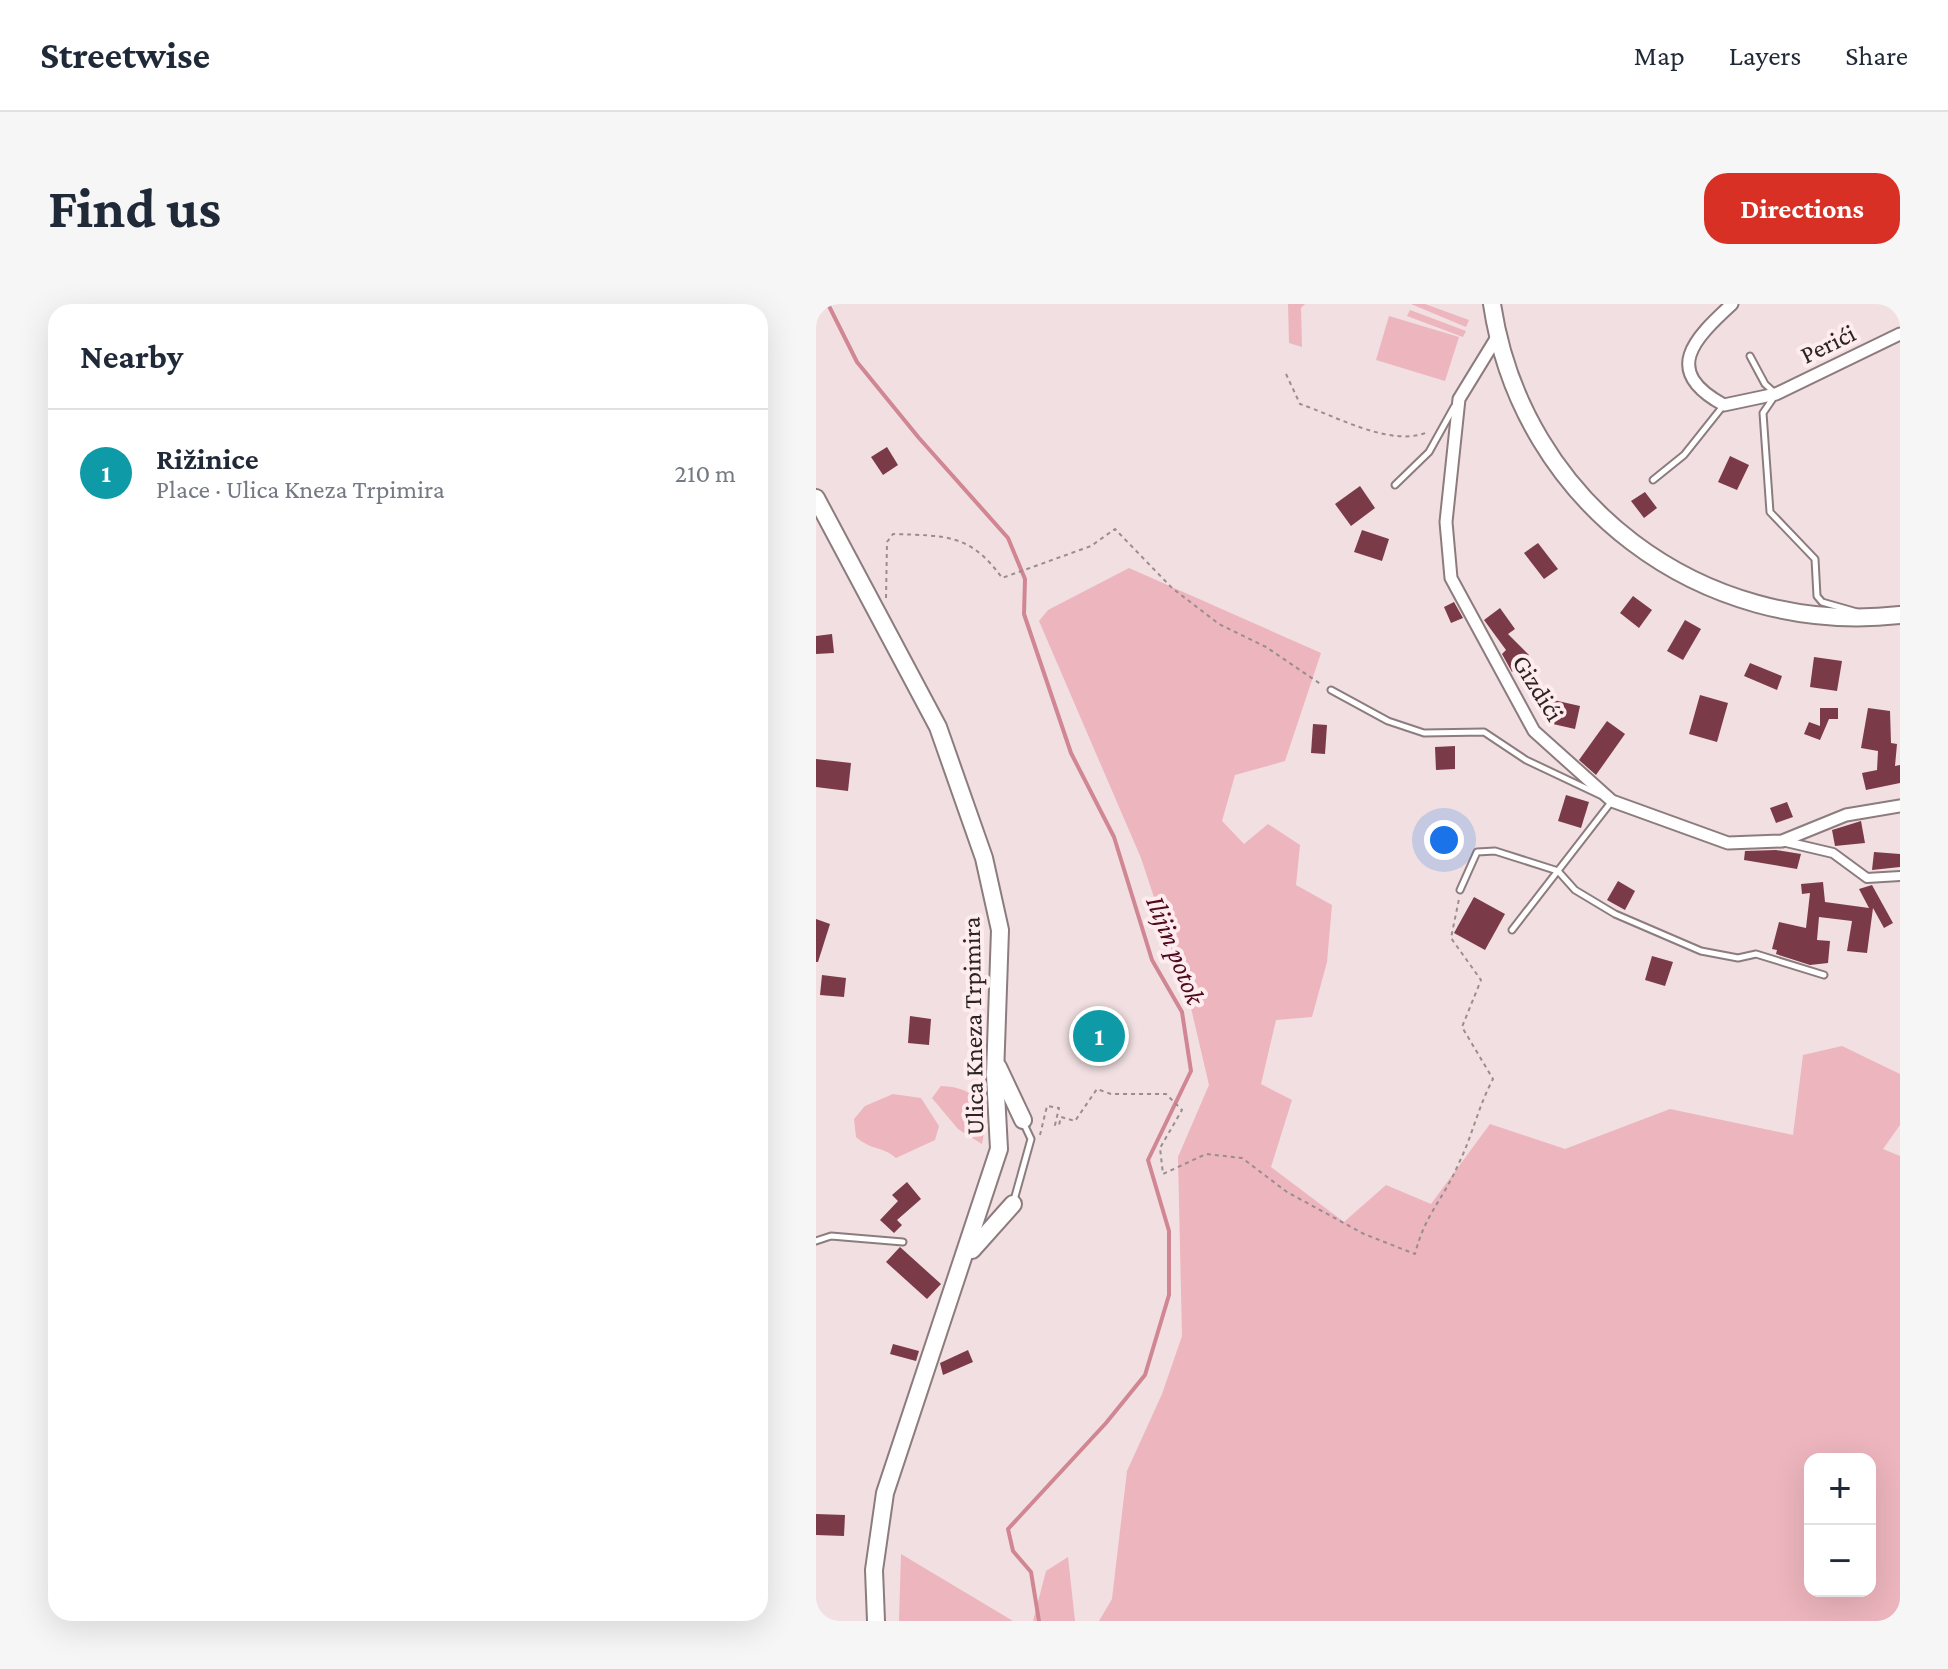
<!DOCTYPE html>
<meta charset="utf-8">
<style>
:root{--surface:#fff;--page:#f6f6f7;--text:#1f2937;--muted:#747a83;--line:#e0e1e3;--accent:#d93025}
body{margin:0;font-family:"Crimson Pro",serif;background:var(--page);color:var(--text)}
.controls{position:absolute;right:24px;bottom:24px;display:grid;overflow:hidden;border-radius:16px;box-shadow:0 8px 32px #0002}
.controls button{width:72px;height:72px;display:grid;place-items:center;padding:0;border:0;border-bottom:2px solid var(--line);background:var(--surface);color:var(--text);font:40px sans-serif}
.you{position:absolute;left:628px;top:536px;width:28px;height:28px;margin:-20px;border:6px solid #fff;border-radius:50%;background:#1a73e8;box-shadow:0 0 0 12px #1a73e833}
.badge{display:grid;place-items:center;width:52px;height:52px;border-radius:50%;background:var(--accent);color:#fff;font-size:26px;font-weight:700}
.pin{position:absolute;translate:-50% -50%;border:4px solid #fff;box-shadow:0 2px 8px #0006}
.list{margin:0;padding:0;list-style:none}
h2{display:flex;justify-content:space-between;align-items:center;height:104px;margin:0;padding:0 32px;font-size:34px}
h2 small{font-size:26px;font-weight:400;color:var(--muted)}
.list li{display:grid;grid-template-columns:52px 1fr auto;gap:24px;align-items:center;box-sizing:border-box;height:128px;padding:0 32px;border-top:2px solid var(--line)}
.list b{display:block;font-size:30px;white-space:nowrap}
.list p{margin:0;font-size:26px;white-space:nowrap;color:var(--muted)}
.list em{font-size:26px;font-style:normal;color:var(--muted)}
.map{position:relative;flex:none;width:1084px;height:1317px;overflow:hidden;border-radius:24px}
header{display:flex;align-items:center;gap:48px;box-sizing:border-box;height:112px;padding:0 40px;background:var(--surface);border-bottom:2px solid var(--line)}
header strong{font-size:38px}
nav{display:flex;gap:44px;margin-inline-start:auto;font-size:28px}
.intro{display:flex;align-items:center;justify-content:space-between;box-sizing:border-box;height:192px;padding:0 48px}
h1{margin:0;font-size:56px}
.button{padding:20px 36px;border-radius:24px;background:var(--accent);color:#fff;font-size:28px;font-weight:700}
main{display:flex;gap:48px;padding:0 48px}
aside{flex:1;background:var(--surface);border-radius:24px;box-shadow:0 8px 32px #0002}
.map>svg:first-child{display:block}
</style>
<header>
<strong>Streetwise</strong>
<nav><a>Map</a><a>Layers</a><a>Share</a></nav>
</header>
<div class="intro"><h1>Find us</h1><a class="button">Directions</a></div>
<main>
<aside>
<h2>Nearby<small></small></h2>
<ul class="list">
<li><span class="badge" style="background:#0f9aa8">1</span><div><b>Rižinice</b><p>Place · Ulica Kneza Trpimira</p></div><em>210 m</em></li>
</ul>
</aside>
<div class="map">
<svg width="1084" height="1317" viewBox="0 0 1084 1317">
<rect width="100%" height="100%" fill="#f1dfe1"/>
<!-- green -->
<g fill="#edb5bd" fill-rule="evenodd">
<polygon points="472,0 489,0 485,4 486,43 473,39"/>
<polygon points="595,0 609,0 653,16 650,23"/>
<polygon points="594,6 650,27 647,33 591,12"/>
<polygon points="573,12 643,33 629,77 560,56"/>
<path d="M 313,264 L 505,349 L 469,457 L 419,471 L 406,517 L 428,540 L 452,520 L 484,541 L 480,581 L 516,601 L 511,658 L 496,713 L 460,716 L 445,780 L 476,796 L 455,863 L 528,918 L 570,881 L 615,900 L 674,820 L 749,845 L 854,805 L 977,831 L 987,751 L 1026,742 L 1084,770 L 1084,821 L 1067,845 L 1084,852 L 1084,1317 L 283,1317 L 296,1295 L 311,1167 L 346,1090 L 366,1032 L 362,853 L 393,781 L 376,708 L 325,554 L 223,317 L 232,306 ZM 994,1155 L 1054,1155 L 1054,1287 L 994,1287 Z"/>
<path d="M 125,782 C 162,783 174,805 166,840 L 142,825 L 116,794 Z"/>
<path d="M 77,790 L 105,794 L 123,822 L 119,836 L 80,854 C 67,842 56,847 40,833 L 38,815 L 49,802 Z"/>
<polygon points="85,1250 197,1317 83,1317"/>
<polygon points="252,1253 259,1317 217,1317 230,1267"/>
</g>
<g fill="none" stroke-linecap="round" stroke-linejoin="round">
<!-- stream -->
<polyline stroke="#d08693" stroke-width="4" points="12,0 41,58 103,134 192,234 209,275 208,310 255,449 298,533 336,656 366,708 375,767 332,856 353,927 353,991 329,1071 290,1119 192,1225 197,1247 215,1268 223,1317"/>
</g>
<!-- building -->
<g fill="#7b3a48">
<polygon points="71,143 82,161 67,171 55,153"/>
<polygon points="914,152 933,161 921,186 902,178"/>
<polygon points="544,182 559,204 535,222 519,200"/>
<polygon points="829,188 841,204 828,214 815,197"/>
<polygon points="546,226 573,235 566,257 538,248"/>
<polygon points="722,239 742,265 728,275 708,249"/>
<polygon points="817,292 836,306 823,324 804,309"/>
<polygon points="638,298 647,314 635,319 628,303"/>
<polygon points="684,304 699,325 692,330 713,351 696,368 686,350 690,346 668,316"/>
<polygon points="869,316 885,325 867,356 851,347"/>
<polygon points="16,330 18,349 0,350 0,332"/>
<polygon points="998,353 1026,357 1021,387 994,383"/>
<polygon points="934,359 966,372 961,386 928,372"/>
<polygon points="884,391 912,399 901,438 873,430"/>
<polygon points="733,395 764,402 759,425 728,418"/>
<polygon points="1004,404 1022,404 1022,415 1013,415 1004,436 988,430 993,418 1004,422"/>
<polygon points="1052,404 1074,407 1075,439 1081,440 1079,462 1084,461 1084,479 1050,486 1046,469 1061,466 1062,447 1045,444"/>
<polygon points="791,417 809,430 780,471 763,456"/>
<polygon points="497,420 511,421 509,450 495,449"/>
<polygon points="639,442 639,465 620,466 619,443"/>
<polygon points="0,455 35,459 32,487 0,483"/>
<polygon points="750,491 773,498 765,524 742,517"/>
<polygon points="971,498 977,513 960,519 954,504"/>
<polygon points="1045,517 1049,539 1019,542 1016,526"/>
<polygon points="960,546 985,550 981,565 928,556 929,547"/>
<polygon points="1058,548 1084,550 1084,563 1056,566"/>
<polygon points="802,577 819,587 809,606 791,596"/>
<polygon points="1007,578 1009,598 1053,604 1043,585 1056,581 1077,619 1068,624 1057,604 1051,649 1031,647 1036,617 1003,613 1001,636 1014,637 1012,659 994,661 960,650 961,646 956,645 963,618 990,624 994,589 986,590 985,580"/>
<polygon points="658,593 689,610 669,646 638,629"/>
<polygon points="0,615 14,620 2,658 0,658"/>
<polygon points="836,652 857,658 849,682 829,676"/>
<polygon points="6,671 30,674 28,693 4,691"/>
<polygon points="94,712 115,715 113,741 92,739"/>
<polygon points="91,878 105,895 81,916 86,921 78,929 64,916 82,897 76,891"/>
<polygon points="84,943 125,980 111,995 70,958"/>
<polygon points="77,1040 103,1047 100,1057 74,1050"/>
<polygon points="152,1046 157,1058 127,1071 124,1059"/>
<polygon points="0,1210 29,1211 28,1232 0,1231"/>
</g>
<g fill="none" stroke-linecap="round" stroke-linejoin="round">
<!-- service casing -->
<g stroke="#8c7c7e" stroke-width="9">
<g id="service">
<polyline points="934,52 949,80 960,90 947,109 954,208 999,255 1001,292 1006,298 1041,308"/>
<polyline points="837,176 868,151 907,102"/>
<polyline points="579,181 613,148 638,103"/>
<polyline points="515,386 572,417 608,429 668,428 710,456 784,491"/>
<polyline points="644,586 661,548 679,547 742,567 759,586 799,610 885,647 922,654 940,650 1008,671"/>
<polyline points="696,626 796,497"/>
<polyline points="198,896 215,835 207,818"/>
<polyline points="0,937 15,932 87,938"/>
</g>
</g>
<!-- pedestrian casing -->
<g stroke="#8c7c7e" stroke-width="12">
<polyline id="pedestrian" points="966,537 1017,549 1051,574 1084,572"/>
</g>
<!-- minor casing -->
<g stroke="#8c7c7e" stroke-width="15">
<g id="minor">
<path d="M 916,0 C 878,35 845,67 908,101 L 960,90 L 1084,30"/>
<polyline points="681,33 643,95 630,218 635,274 718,427 796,497 912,539 966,537 1030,511 1084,502"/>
</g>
</g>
<!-- secondary casing -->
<g stroke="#8c7c7e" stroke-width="20">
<g id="secondary">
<path d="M 676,0 C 706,199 885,333 1084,311"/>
<polyline points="0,194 122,423 168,554 184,626 179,771 183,845 69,1189 58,1266 60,1317"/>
<polyline points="182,763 207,816"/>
<polyline points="156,946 197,900"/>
</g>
</g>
<!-- path -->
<g stroke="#9a8d8e" stroke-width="2" stroke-dasharray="4 4" stroke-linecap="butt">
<path d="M 470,70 L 484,100 C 520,112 575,144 612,128"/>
<path d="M 70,294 L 71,238 L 77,230 C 129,232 154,229 186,274 L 275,242 L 299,225 L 356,284 L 403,320 L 450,343 L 506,381"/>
<path d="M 224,831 L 231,802 L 243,804 L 239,821 L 243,821 L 245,813 L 259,817 L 281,785 L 295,790 L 350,790 L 366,806 L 344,844 L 347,870 L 390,850 L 426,854 L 471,888 L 548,930 L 599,950 C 609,910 627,896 642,861 C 656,833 662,803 677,775 L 646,723 L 665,676 L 635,634 L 643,595"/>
</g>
<!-- service -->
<use href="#service" stroke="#fff" stroke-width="5"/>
<!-- pedestrian -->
<use href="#pedestrian" stroke="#fff" stroke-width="8"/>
<!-- minor -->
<use href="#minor" stroke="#fff" stroke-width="11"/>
<!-- secondary -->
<use href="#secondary" stroke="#fff" stroke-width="16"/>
</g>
<g text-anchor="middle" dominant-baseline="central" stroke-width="8" stroke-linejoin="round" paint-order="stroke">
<!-- street labels -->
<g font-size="26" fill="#2b2425" stroke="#feecef">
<text transform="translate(1012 40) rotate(-26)">Perići</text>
<text transform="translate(722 384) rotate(58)">Gizdići</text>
<text transform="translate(157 722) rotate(-91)">Ulica Kneza Trpimira</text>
</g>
<!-- water labels -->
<g font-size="28" font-style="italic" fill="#4e0b20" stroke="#feecef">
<text transform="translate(360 646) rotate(68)">Ilijin potok</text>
</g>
</g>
</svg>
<div class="controls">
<button>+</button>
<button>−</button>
</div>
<div class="you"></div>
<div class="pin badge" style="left:283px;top:732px;background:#0f9aa8">1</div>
</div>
</main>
